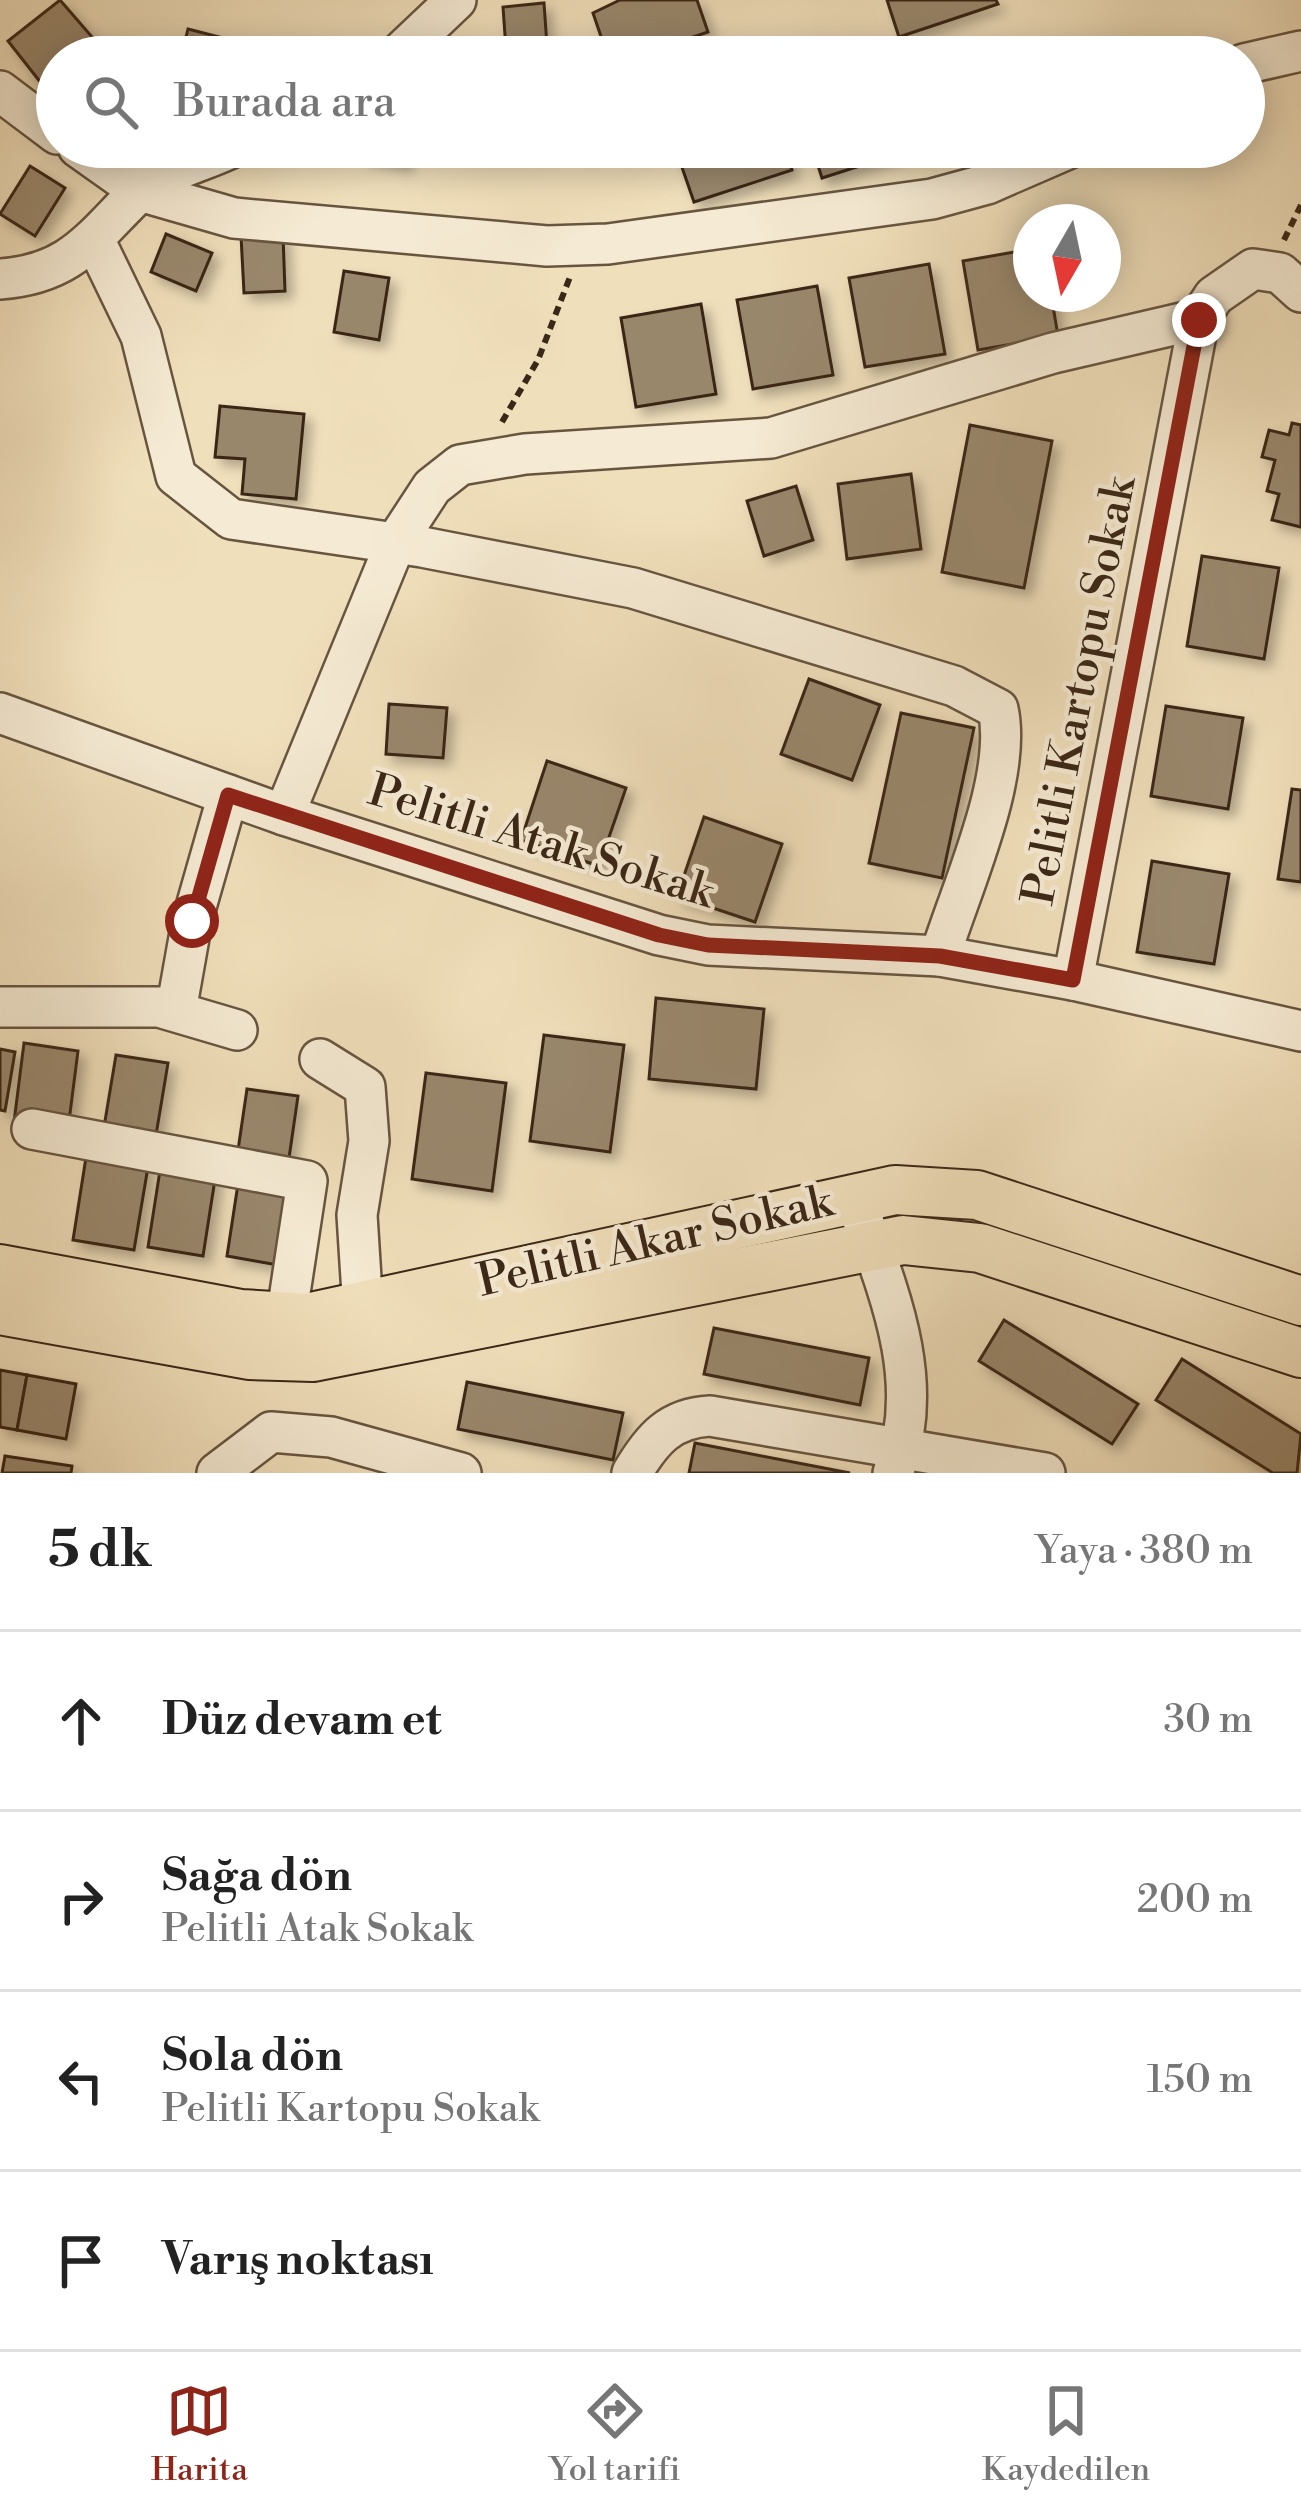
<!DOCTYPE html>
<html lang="tr">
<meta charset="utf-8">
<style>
:root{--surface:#fff;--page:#f6f6f6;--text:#222;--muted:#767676;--line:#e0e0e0;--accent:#8f2418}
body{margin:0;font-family:"Libre Bodoni",serif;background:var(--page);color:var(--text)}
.compass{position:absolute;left:1013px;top:204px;width:108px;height:108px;border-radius:50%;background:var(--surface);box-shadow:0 6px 30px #0003;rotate:189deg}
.stop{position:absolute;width:36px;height:36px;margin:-27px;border:9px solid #8f2418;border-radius:50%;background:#fff}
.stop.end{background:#8f2418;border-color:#fff;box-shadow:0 3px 12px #0008}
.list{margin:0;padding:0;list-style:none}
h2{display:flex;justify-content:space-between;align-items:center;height:156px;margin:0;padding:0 48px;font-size:51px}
h2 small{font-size:39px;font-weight:400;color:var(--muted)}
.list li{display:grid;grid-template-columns:78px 1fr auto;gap:36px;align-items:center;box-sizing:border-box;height:180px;padding:0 48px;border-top:3px solid var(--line)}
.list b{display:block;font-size:45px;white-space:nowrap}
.list p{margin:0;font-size:39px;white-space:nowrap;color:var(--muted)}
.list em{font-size:39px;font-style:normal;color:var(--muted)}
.icon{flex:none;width:66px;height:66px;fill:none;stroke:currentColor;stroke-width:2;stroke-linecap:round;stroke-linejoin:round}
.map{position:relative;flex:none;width:1301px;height:1473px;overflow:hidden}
.search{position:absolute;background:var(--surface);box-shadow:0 6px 30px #0003;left:36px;right:36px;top:36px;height:132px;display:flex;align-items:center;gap:30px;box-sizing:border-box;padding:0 42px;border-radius:66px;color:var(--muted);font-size:45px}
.sheet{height:876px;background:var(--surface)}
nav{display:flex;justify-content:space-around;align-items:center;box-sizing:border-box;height:168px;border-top:3px solid var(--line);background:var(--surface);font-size:33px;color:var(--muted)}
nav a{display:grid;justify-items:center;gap:6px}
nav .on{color:var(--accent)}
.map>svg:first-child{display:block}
</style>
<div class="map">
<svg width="1301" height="1473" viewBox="0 0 1301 1473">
<defs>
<filter id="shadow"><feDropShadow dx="7" dy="7" stdDeviation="6" flood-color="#0004"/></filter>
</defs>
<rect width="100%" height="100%" fill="#f0dfbb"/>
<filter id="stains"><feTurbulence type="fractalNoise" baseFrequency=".00167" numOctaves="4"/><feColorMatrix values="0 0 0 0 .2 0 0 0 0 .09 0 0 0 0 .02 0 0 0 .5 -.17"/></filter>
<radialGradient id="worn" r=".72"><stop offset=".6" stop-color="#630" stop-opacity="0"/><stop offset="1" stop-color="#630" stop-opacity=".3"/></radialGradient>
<!-- building -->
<g fill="#99876c" stroke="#3b2717" stroke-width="3" filter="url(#shadow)">
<polygon points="60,0 99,45 84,57 57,57 57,78 45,88 8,41"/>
<polygon points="620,0 697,0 708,32 634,57 608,57 593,13"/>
<polygon points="887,0 996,0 998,4 899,37"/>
<polygon points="544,3 547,46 506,49 503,7"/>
<polygon points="188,29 231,40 226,57 181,57"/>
<polygon points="863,41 868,57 813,57"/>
<polygon points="365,147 407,147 405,164 364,157"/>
<polygon points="685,147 784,147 792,170 694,202 676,150"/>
<polygon points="812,147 919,147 822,178"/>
<polygon points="30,166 65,188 35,236 0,214"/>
<polygon points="166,234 212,253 196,291 151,272"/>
<polygon points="283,235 285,291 244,293 241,236"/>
<polygon points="1031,249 1031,294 1051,294 1058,336 978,350 963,261"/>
<polygon points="929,264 945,354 865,367 849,278"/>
<polygon points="344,271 389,278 379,340 334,332"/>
<polygon points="817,286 833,375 753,389 737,300"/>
<polygon points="701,304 716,394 636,407 621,318"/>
<polygon points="220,406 304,414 296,499 242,494 245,459 215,457"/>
<polygon points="1292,423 1301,425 1301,527 1272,520 1279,494 1267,491 1275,460 1262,457 1269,430 1289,435"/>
<polygon points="970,425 1052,441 1024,588 942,572"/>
<polygon points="911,474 921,549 847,559 838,484"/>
<polygon points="796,486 813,540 764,556 747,501"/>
<polygon points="1202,556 1279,568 1264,659 1187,646"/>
<polygon points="809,679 880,705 852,780 781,754"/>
<polygon points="389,704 447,708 443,758 386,754"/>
<polygon points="1166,706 1243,718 1228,809 1151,796"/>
<polygon points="901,713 974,728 942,878 869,863"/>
<polygon points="547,761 626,788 599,866 521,840"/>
<polygon points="1292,789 1301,790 1301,882 1278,879"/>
<polygon points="704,817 782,844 755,922 677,896"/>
<polygon points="1152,861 1229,874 1214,964 1137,952"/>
<polygon points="656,998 764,1009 756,1089 649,1079"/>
<polygon points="544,1035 624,1045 610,1152 530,1141"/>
<polygon points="24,1043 78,1051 68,1129 14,1122"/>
<polygon points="0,1049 15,1052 5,1111 0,1110"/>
<polygon points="116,1055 168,1063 156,1135 104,1127"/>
<polygon points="426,1073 506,1083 492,1191 412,1179"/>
<polygon points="247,1089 298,1096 288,1165 237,1157"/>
<polygon points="87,1151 149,1161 134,1250 73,1240"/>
<polygon points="161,1164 216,1173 203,1256 148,1247"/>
<polygon points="238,1184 290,1192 278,1265 227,1256"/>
<polygon points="1004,1320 1138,1404 1112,1444 979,1361"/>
<polygon points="714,1328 869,1358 860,1405 704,1374"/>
<polygon points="1182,1359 1301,1434 1297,1473 1273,1473 1156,1400"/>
<polygon points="0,1370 27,1375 17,1430 0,1427"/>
<polygon points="27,1375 76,1384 66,1439 17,1430"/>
<polygon points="467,1382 623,1413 613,1460 458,1429"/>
<polygon points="695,1443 850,1473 689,1473"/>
<polygon points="5,1456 72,1466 71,1473 2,1473"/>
</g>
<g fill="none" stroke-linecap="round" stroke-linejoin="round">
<!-- minor casing -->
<g stroke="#685540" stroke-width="44">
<g id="minor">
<polyline points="396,57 456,0"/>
<polyline points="1244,64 1301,51"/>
<polyline points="0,91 57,134"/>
<polyline points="78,147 140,191 234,218 547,246 608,244 932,199 987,184 1072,147"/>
<path d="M 95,241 L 141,336 L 176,476 L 231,519 L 422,547 L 633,588 L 954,686 L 998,709 C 1013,777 961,888 940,956"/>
<path d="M 0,279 C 73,274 93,236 139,192 C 162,171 205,161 233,147"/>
<polyline points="1301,292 1280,273 1253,269 1214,296 1199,319 1073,980 1301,1031"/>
<polyline points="0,713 284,815 659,935 708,945 940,956 1073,980"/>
<polyline points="284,815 396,542 432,487 460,465 525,454 771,438 1053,353 1199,319"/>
<polyline points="0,1007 159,1007 237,1030"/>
<polyline points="176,1011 192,921 228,795"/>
<polyline points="320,1059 365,1087 369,1141 357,1215 363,1310"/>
<polyline points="32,1129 307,1181 286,1319"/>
<path d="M 854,1196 C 886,1285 929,1379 893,1473"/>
<polyline points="217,1473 271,1432 331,1437 461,1473"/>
<path d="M 632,1473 C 652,1439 670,1418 710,1416 L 1045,1473"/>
</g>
</g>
<!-- major casing -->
<g stroke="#3b2717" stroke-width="52">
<g id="major">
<polyline points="0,1269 241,1314 307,1318 895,1190 977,1195 1301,1301"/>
<polyline points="0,1310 249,1355 313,1357 903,1240 980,1248 1301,1353"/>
</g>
</g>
<!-- path -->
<g stroke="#3b2717" stroke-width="6" stroke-dasharray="9 6" stroke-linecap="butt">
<polyline points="1284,240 1301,205"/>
<polyline points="502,422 538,360 570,277"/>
</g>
<!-- minor -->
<use href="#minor" stroke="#f5ead3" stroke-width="39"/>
<!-- major -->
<use href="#major" stroke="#f0dfbb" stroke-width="48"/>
</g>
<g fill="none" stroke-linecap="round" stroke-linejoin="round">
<!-- route -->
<polyline stroke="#8f2418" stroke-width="15" points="192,921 228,795 659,935 708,945 940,956 1073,980 1199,320"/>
</g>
<g text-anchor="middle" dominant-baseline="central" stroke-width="9" stroke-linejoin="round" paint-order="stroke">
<!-- street labels -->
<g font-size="45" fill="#3b2717" stroke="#f5ead3">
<text transform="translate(1080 691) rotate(-79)">Pelitli Kartopu Sokak</text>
<text transform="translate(541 842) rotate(17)">Pelitli Atak Sokak</text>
<text transform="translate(655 1242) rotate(-13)">Pelitli Akar Sokak</text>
</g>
</g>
<rect width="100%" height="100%" filter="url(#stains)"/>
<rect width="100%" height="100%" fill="url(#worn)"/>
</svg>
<svg class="compass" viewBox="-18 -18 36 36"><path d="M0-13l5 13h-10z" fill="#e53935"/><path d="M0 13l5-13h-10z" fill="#767676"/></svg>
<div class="stop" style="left:192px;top:921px"></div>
<div class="stop end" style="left:1199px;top:320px"></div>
<div class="search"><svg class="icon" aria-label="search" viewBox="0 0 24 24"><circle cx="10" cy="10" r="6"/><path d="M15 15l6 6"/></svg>Burada ara</div>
</div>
<section class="sheet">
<h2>5 dk<small>Yaya · 380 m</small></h2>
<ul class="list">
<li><svg class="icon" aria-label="ahead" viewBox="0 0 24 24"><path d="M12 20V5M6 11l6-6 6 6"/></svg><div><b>Düz devam et</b></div><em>30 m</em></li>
<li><svg class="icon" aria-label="right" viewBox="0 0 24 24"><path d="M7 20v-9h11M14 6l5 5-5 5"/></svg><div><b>Sağa dön</b><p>Pelitli Atak Sokak</p></div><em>200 m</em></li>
<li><svg class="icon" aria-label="left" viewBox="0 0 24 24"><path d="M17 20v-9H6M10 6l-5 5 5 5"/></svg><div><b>Sola dön</b><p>Pelitli Kartopu Sokak</p></div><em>150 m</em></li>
<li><svg class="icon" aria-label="arrive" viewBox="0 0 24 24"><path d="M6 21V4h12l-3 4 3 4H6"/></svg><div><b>Varış noktası</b></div></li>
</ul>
</section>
<nav>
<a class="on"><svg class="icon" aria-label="map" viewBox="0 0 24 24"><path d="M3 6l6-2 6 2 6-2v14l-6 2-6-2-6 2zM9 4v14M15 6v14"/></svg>Harita</a>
<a><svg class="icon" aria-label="directions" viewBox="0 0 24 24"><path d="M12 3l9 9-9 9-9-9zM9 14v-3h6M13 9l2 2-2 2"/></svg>Yol tarifi</a>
<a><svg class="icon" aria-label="saved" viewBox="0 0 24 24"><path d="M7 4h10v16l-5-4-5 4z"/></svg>Kaydedilen</a>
</nav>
